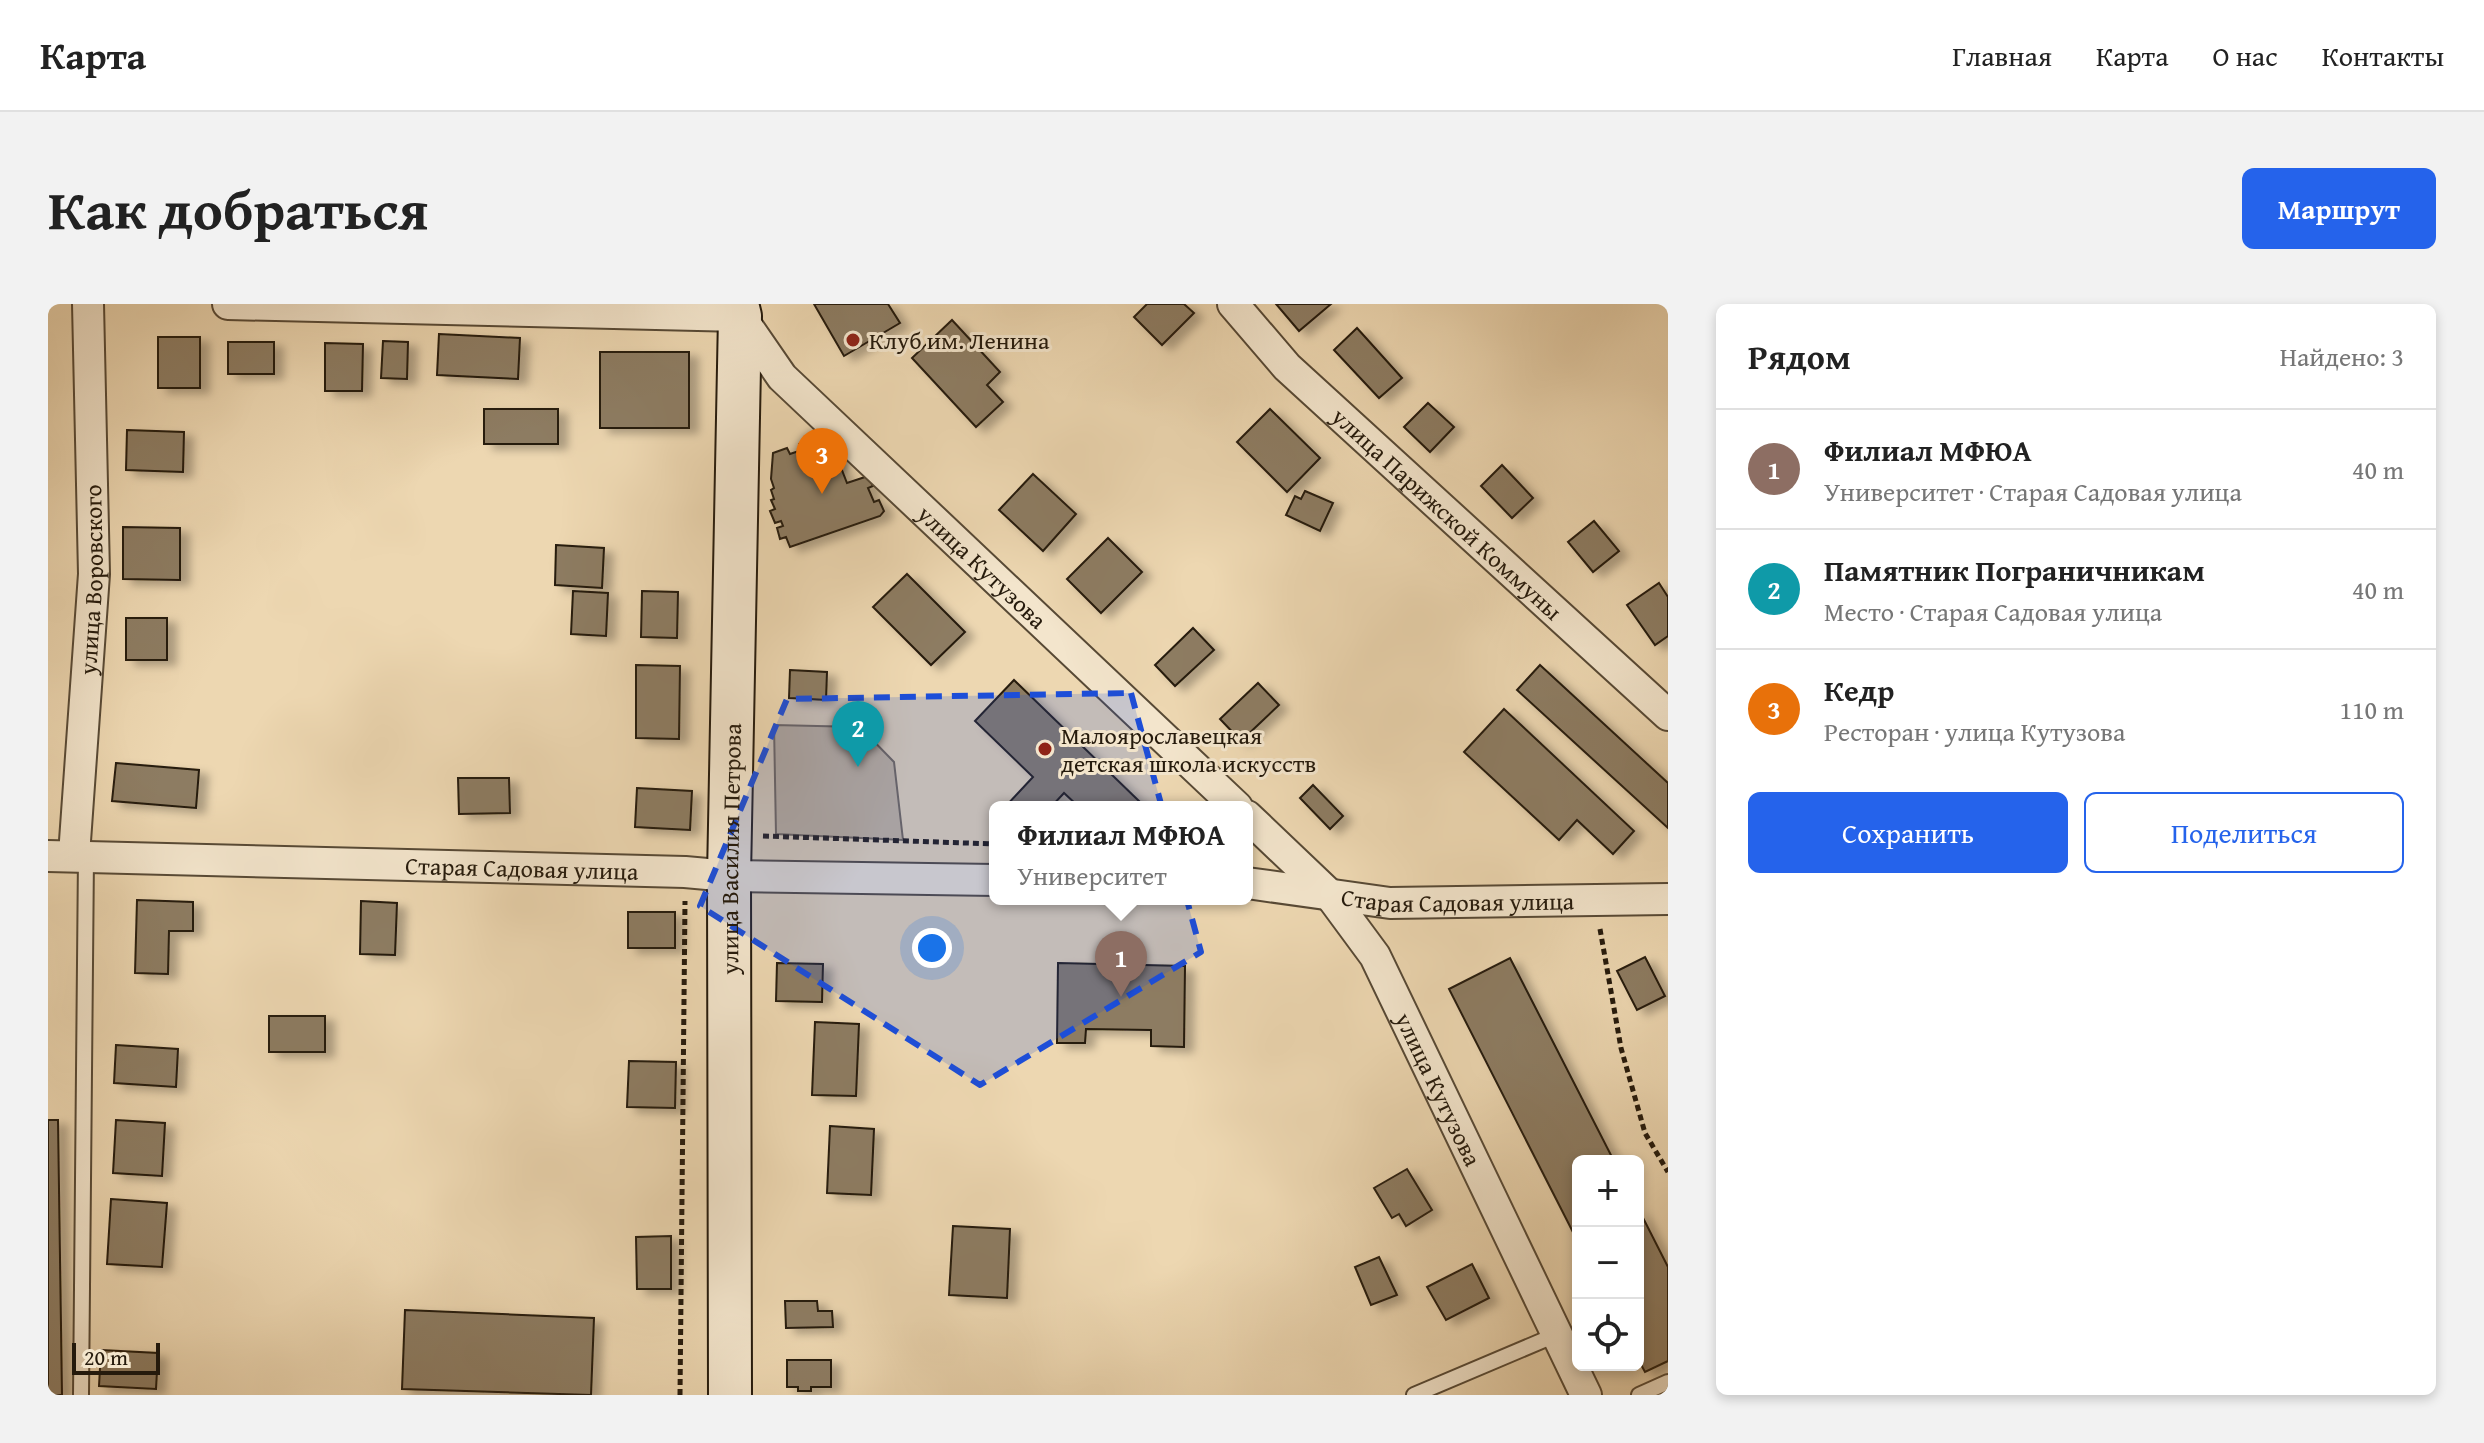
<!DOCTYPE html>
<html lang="ru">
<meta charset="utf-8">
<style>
:root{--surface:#fff;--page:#f2f2f2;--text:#222;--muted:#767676;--line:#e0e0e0;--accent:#2563eb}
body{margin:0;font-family:"Gentium Book Plus",serif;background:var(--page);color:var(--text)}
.controls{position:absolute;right:24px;bottom:24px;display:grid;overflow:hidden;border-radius:12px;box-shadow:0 4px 12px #0003}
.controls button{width:72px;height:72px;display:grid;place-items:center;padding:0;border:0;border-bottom:2px solid var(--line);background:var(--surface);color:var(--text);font:40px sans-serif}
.scale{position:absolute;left:24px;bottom:20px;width:88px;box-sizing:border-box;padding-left:8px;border:4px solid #251a0c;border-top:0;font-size:22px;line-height:28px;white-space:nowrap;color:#251a0c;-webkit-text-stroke:6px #f3e5cc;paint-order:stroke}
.you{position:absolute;left:884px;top:644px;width:28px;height:28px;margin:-20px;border:6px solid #fff;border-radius:50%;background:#1a73e8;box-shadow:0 0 0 12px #1a73e833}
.badge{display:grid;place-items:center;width:52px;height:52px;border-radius:50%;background:var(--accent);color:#fff;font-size:26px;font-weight:700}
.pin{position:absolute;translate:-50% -66px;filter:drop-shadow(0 2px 4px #0008)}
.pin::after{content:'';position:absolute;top:42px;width:28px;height:24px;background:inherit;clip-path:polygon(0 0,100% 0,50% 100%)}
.popup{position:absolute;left:941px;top:497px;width:264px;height:104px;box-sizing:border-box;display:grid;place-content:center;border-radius:12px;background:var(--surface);filter:drop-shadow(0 2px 6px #0005);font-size:26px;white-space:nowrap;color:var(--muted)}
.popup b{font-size:30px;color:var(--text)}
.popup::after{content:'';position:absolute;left:50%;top:100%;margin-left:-16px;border:16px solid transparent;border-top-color:var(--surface)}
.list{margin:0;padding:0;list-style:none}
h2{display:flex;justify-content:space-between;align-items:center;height:104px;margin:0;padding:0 32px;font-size:34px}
h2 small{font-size:26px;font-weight:400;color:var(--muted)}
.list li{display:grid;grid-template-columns:52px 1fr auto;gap:24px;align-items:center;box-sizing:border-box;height:120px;padding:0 32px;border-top:2px solid var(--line)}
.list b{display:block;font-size:30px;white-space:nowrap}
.list p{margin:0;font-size:26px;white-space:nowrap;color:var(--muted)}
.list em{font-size:26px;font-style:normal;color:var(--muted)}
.actions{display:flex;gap:16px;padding:24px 32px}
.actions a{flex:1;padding:18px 0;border:2px solid var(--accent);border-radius:12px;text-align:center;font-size:28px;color:var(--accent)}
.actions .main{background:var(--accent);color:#fff}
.icon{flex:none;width:44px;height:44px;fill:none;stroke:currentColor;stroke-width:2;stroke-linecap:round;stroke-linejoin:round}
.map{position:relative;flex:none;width:1620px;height:1091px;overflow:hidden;border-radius:12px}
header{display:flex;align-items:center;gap:48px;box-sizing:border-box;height:112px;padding:0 40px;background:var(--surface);border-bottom:2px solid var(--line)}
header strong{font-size:38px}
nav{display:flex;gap:44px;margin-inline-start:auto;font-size:28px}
.intro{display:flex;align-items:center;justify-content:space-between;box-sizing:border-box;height:192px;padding:0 48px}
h1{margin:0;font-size:56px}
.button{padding:20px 36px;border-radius:12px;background:var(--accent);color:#fff;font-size:28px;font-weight:700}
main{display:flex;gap:48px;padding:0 48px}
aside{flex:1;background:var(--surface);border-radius:12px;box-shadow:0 4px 12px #0003}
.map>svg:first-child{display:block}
</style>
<header>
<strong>Карта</strong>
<nav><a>Главная</a><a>Карта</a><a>О нас</a><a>Контакты</a></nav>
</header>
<div class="intro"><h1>Как добраться</h1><a class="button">Маршрут</a></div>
<main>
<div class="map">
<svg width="1620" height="1091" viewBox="0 0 1620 1091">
<defs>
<filter id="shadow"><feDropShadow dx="9" dy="5" stdDeviation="4" flood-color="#0004"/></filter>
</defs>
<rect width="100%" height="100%" fill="#edd7b1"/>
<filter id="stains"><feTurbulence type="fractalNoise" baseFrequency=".0025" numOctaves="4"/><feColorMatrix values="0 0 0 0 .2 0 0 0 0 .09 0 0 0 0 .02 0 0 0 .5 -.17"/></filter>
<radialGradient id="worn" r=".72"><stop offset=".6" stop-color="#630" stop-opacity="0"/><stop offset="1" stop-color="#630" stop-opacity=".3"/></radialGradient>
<!-- green -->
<polygon fill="#cbb795" stroke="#786850" stroke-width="2" points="726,421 812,423 846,458 855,536 728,530"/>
<!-- building -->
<g fill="#8d7c62" stroke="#251a0c" stroke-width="2" filter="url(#shadow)">
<polygon points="766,0 840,0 852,19 796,52"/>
<polygon points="1099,0 1136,0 1146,9 1114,41 1086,13"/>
<polygon points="1228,0 1283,0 1251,27"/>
<polygon points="904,16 952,68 939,81 955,98 928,123 864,54"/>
<polygon points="1309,24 1354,74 1331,94 1286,46"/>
<polygon points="391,30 472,34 470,75 389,71"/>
<rect x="110" y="33" width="42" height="51"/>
<polygon points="335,37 360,38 359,75 333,74"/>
<rect x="180" y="38" width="46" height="32"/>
<polygon points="277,39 315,40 314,87 277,87"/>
<rect x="552" y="48" width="89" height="76"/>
<polygon points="1380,99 1406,123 1382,148 1356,123"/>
<rect x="436" y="105" width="74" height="35"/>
<polygon points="1222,105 1272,154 1239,188 1189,138"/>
<polygon points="79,126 136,128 135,168 78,166"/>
<polygon points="768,134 775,155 788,151 799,179 820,172 825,182 820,184 826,198 831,196 836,207 832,212 742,243 738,233 732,235 729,224 735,222 733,217 727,219 722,207 727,205 723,196 726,195 723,186 726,184 723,175 725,149 739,144 742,150 751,147 751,140"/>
<polygon points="1454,161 1485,194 1464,214 1433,182"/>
<polygon points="985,170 1028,210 995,247 951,206"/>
<polygon points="1257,187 1285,199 1272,227 1238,211 1247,192 1253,195"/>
<polygon points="1546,217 1571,247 1545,268 1520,238"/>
<polygon points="75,223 132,224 132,276 75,275"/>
<polygon points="1060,234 1094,268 1053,309 1019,275"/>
<polygon points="508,241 556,244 554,284 507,281"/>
<polygon points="859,270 917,328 883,361 825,303"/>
<polygon points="1611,279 1620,293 1620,332 1607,341 1579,301"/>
<polygon points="525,287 560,289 558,332 523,330"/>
<polygon points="594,287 630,288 629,334 593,333"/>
<rect x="78" y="314" width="41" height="42"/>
<polygon points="1145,324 1166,346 1127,382 1107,361"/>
<polygon points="588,361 632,362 631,435 588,434"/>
<polygon points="1492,361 1620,479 1620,524 1469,386"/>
<polygon points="742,366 779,368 778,396 741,394"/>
<polygon points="966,376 1093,499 1088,503 1031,503 1016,489 1003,503 957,503 985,473 927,417"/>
<polygon points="1210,379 1231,401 1193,437 1172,415"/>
<polygon points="1456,405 1586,527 1565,550 1529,516 1511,536 1416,448"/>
<polygon points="68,459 151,466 148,504 64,497"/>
<polygon points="410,474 461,474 462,509 411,510"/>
<polygon points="1265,481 1295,512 1282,525 1252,494"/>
<polygon points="589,484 644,487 642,526 587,523"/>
<polygon points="89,596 145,598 145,627 121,627 120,670 87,669"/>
<polygon points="313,597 349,599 347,651 312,650"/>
<rect x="580" y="608" width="47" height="36"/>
<polygon points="1597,653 1617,692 1589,706 1569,667"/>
<polygon points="1462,654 1566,857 1530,857 1530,938 1401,685"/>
<polygon points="729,659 775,660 774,698 728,697"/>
<polygon points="1010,659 1137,662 1136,743 1103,742 1103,726 1038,725 1037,739 1009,739"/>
<rect x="221" y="712" width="56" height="36"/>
<polygon points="767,718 811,720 808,792 764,791"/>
<polygon points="68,741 130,745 128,783 66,779"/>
<polygon points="581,757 628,758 627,804 579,803"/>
<polygon points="0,816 10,816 14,1091 0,1091"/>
<polygon points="68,816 117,819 114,872 65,869"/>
<polygon points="782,822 826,825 823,891 779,889"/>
<polygon points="1359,865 1384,906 1358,922 1351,910 1344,914 1326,884"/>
<polygon points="63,895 119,899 114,963 59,960"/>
<polygon points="1590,904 1620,963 1620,1057 1597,1068 1590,1055"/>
<polygon points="905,922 962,925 959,994 901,991"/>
<polygon points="623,932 623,985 589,985 588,933"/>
<polygon points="1331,953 1349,991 1323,1001 1307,963"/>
<polygon points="1424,960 1441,994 1398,1016 1379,983"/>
<polygon points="737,997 769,997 770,1007 784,1007 785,1023 738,1024"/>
<polygon points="357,1006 546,1014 543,1091 354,1085"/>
<polygon points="53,1046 110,1049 108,1085 51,1082"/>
<polygon points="739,1056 783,1056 783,1083 763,1083 763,1087 750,1087 750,1083 739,1083"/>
</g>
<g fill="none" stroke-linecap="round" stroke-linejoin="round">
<!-- service casing -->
<g stroke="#574935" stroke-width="18">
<g id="service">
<polyline points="33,1091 38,552"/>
<polyline points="1366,1091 1510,1030"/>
<polyline points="1591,1091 1620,1078"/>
</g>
</g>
<!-- minor casing -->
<g stroke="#574935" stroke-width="34">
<g id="minor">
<path id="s1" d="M 180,0 L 692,12 L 734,73 L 1189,503"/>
<path id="s2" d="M 1185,0 L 1239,63 L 1620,411"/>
<path id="s3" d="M 1199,512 L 1282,591 L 1327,652 L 1538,1091"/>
<path id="s4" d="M 26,551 L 46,270 L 40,0"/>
<path id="s5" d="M 0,552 L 637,568 L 681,572 L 947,576"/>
<path id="s6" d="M 1199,579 L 1342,599 L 1620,595"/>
</g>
</g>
<!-- secondary casing -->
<g stroke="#251a0c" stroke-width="46">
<g id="secondary">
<path id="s7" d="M 682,1091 L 681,572 L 692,12 L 689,0"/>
</g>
</g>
<!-- path -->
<g stroke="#251a0c" stroke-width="5" stroke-dasharray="6 4" stroke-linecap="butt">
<polyline points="715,532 947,540"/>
<polyline points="1552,625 1573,744 1597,829 1620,868"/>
<polyline points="632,1091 637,597"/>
</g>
<!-- service -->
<use href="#service" stroke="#f3e5cc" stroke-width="14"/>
<!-- minor -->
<use href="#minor" stroke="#f3e5cc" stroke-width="30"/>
<!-- secondary -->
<use href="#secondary" stroke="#f3e5cc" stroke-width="42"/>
</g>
<!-- marked area -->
<path fill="#1d4ed8" fill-opacity="0.2" stroke="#1d4ed8" stroke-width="6" stroke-dasharray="16 10" stroke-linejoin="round" d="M 1083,389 L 1153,648 L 932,781 L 652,602 L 739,395 Z"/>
<!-- markers -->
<g fill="#8f2418" stroke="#f3e5cc" stroke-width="3">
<circle cx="805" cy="36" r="8"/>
<circle cx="997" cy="445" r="8"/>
</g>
<g text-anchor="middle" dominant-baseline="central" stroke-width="6" stroke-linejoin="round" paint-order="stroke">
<!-- poi labels -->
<g font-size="24" fill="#251a0c" stroke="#f3e5cc" text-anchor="start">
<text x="821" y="36">Клуб им. Ленина</text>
<text x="1013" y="431">Малоярославецкая<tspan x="1013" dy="28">детская школа искусств</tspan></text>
</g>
<!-- street labels -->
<g font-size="24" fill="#251a0c" stroke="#f3e5cc">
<text stroke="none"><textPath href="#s2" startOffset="300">улица Парижской Коммуны</textPath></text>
<text stroke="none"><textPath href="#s1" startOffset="862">улица Кутузова</textPath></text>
<text stroke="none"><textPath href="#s4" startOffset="276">улица Воровского</textPath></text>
<text stroke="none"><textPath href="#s7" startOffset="546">улица Василия Петрова</textPath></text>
<text stroke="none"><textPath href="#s5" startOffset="474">Старая Садовая улица</textPath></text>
<text stroke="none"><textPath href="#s6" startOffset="212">Старая Садовая улица</textPath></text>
<text stroke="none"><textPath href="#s3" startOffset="338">улица Кутузова</textPath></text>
</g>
</g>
<rect width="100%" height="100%" filter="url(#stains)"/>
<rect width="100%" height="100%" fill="url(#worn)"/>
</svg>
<div class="controls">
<button>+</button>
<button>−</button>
<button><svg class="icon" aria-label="locate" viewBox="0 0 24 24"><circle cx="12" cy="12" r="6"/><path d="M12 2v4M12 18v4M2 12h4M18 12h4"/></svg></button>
</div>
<div class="scale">20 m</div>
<div class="you"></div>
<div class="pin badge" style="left:1073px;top:693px;background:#8d6e63">1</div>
<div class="popup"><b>Филиал МФЮА</b>Университет</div>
<div class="pin badge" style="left:810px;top:463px;background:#0f9aa8">2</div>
<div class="pin badge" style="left:774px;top:190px;background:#e8710a">3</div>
</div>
<aside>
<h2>Рядом<small>Найдено: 3</small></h2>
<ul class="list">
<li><span class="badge" style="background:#8d6e63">1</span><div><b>Филиал МФЮА</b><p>Университет · Старая Садовая улица</p></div><em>40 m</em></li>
<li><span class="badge" style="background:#0f9aa8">2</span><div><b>Памятник Пограничникам</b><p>Место · Старая Садовая улица</p></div><em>40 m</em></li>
<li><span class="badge" style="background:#e8710a">3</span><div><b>Кедр</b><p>Ресторан · улица Кутузова</p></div><em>110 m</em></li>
</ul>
<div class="actions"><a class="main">Сохранить</a><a>Поделиться</a></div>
</aside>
</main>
